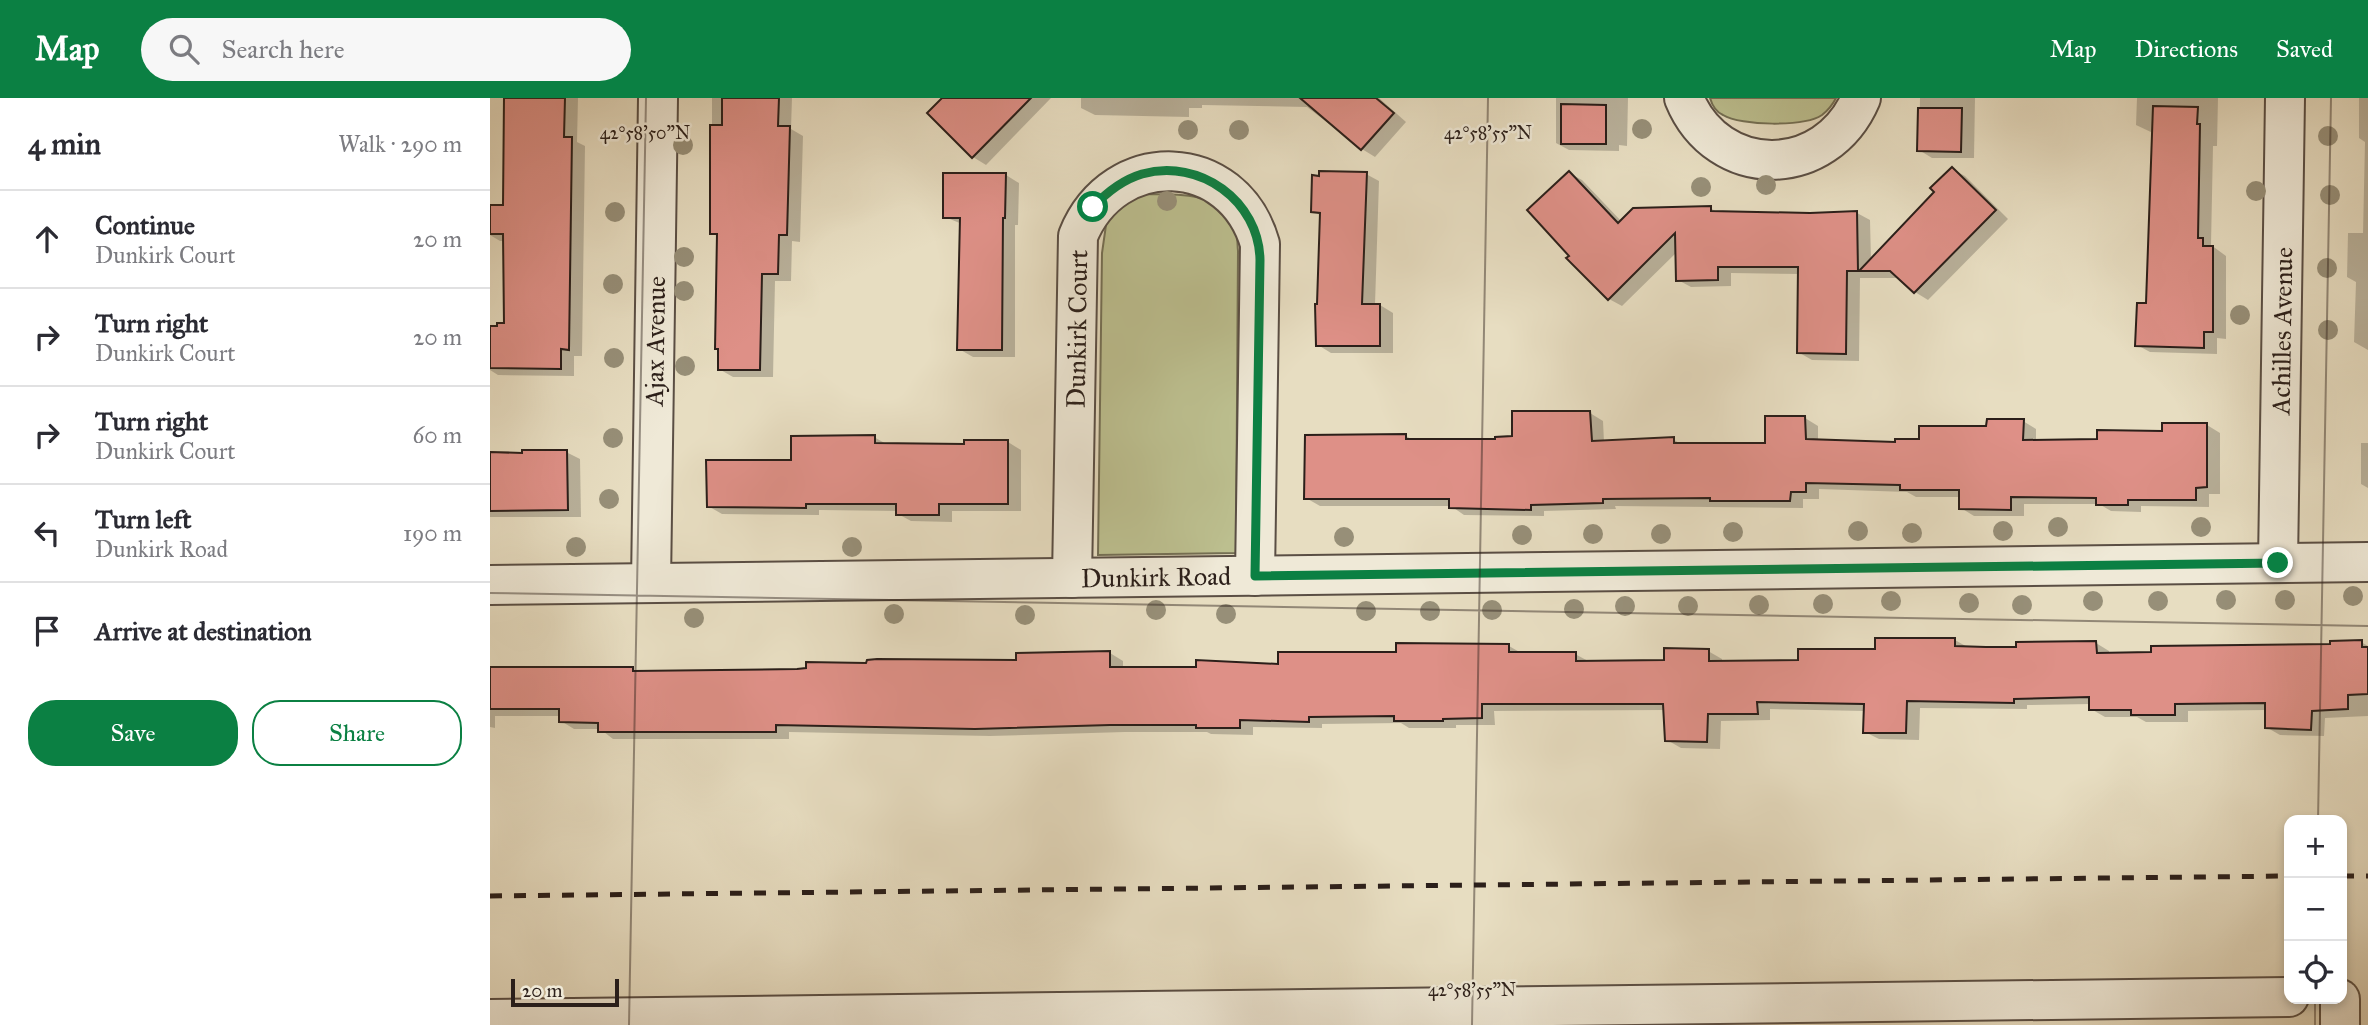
<!DOCTYPE html>
<meta charset="utf-8">
<style>
:root{--surface:#fff;--page:#f7f7f7;--text:#2b2b33;--muted:#7c7c81;--line:#e1e1e2;--accent:#0b8043}
body{margin:0;font-family:"IM FELL Great Primer",serif;background:var(--page);color:var(--text)}
.controls{position:absolute;right:21px;bottom:21px;display:grid;overflow:hidden;border-radius:14px;box-shadow:0 4px 10px #0003}
.controls button{width:63px;height:63px;display:grid;place-items:center;padding:0;border:0;border-bottom:2px solid var(--line);background:var(--surface);color:var(--text);font:35px sans-serif}
.scale{position:absolute;left:21px;bottom:18px;width:108px;box-sizing:border-box;padding-left:7px;border:4px solid #2b1f1a;border-top:0;font-size:19px;line-height:24px;white-space:nowrap;color:#2b1f1a;-webkit-text-stroke:5px #efe9d7;paint-order:stroke}
.stop{position:absolute;width:21px;height:21px;margin:-16px;border:5px solid #0b8043;border-radius:50%;background:#fff}
.stop.end{background:#0b8043;border-color:#fff;box-shadow:0 2px 7px #0008}
.list{margin:0;padding:0;list-style:none}
h2{display:flex;justify-content:space-between;align-items:center;height:91px;margin:0;padding:0 28px;font-size:30px}
h2 small{font-size:23px;font-weight:400;color:var(--muted)}
.list li{display:grid;grid-template-columns:46px 1fr auto;gap:21px;align-items:center;box-sizing:border-box;height:98px;padding:0 28px;border-top:2px solid var(--line)}
.list b{display:block;font-size:26px;white-space:nowrap}
.list p{margin:0;font-size:23px;white-space:nowrap;color:var(--muted)}
.list em{font-size:23px;font-style:normal;color:var(--muted)}
.actions{display:flex;gap:14px;padding:21px 28px}
.actions a{flex:1;padding:16px 0;border:2px solid var(--accent);border-radius:28px;text-align:center;font-size:24px;color:var(--accent)}
.actions .main{background:var(--accent);color:#fff}
.icon{flex:none;width:38px;height:38px;fill:none;stroke:currentColor;stroke-width:2;stroke-linecap:round;stroke-linejoin:round}
.map{position:relative;flex:none;width:1878px;height:927px;overflow:hidden}
header{display:flex;align-items:center;gap:42px;box-sizing:border-box;height:98px;padding:0 35px;background:var(--accent);color:#fff}
header strong{font-size:33px}
nav{display:flex;gap:38px;margin-inline-start:auto;font-size:24px}
.search{width:490px;height:63px;background:var(--page);display:flex;align-items:center;gap:18px;box-sizing:border-box;padding:0 24px;border-radius:38px;color:var(--muted);font-size:26px}
main{display:flex}
aside{flex:1;background:var(--surface)}
.map>svg:first-child{display:block}
</style>
<header>
<strong>Map</strong>
<div class="search"><svg class="icon" aria-label="search" viewBox="0 0 24 24"><circle cx="10" cy="10" r="6"/><path d="M15 15l6 6"/></svg>Search here</div>
<nav><a>Map</a><a>Directions</a><a>Saved</a></nav>
</header>
<main>
<aside>
<h2>4 min<small>Walk · 290 m</small></h2>
<ul class="list">
<li><svg class="icon" aria-label="ahead" viewBox="0 0 24 24"><path d="M12 20V5M6 11l6-6 6 6"/></svg><div><b>Continue</b><p>Dunkirk Court</p></div><em>20 m</em></li>
<li><svg class="icon" aria-label="right" viewBox="0 0 24 24"><path d="M7 20v-9h11M14 6l5 5-5 5"/></svg><div><b>Turn right</b><p>Dunkirk Court</p></div><em>20 m</em></li>
<li><svg class="icon" aria-label="right" viewBox="0 0 24 24"><path d="M7 20v-9h11M14 6l5 5-5 5"/></svg><div><b>Turn right</b><p>Dunkirk Court</p></div><em>60 m</em></li>
<li><svg class="icon" aria-label="left" viewBox="0 0 24 24"><path d="M17 20v-9H6M10 6l-5 5 5 5"/></svg><div><b>Turn left</b><p>Dunkirk Road</p></div><em>190 m</em></li>
<li><svg class="icon" aria-label="arrive" viewBox="0 0 24 24"><path d="M6 21V4h12l-3 4 3 4H6"/></svg><div><b>Arrive at destination</b></div></li>
</ul>
<div class="actions"><a class="main">Save</a><a>Share</a></div>
</aside>
<div class="map">
<svg width="1878" height="927" viewBox="0 0 1878 927">
<rect width="100%" height="100%" fill="#e7ddc1"/>
<filter id="stains"><feTurbulence type="fractalNoise" baseFrequency=".00286" numOctaves="4"/><feColorMatrix values="0 0 0 0 .2 0 0 0 0 .09 0 0 0 0 .02 0 0 0 .5 -.17"/></filter>
<radialGradient id="worn" r=".72"><stop offset=".6" stop-color="#630" stop-opacity="0"/><stop offset="1" stop-color="#630" stop-opacity=".3"/></radialGradient>
<!-- green -->
<g fill="#bcbf8f" stroke="#746f54" stroke-width="2">
<path d="M 1220,0 L 1346,0 C 1343,6 1337,13 1332,17 C 1314,29 1251,28 1233,17 C 1226,14 1222,7 1220,0 Z"/>
<path d="M 654,96 C 687,97 726,92 744,125 C 748,133 747,144 748,153 L 746,455 L 608,457 L 612,155 L 617,120 L 634,105 Z"/>
</g>
<!-- shadow -->
<g fill="#0003">
<polygon points="15,0 88,0 87,44 95,48 92,258 84,258 84,278 8,277 0,272 0,230 16,227 15,143 10,143 0,137 0,109 14,109"/>
<polygon points="222,0 302,0 301,31 313,38 310,144 302,143 301,183 285,183 283,279 243,279 229,271 229,139 222,135"/>
<polygon points="464,0 561,0 496,67 483,59 444,19"/>
<polygon points="591,0 889,0 916,24 885,59 872,51 817,9 712,7 712,10 699,10 699,19 605,17 591,10"/>
<polygon points="1066,0 1138,0 1137,48 1129,47 1129,53 1079,52 1066,45"/>
<polygon points="1430,0 1485,0 1484,60 1442,60 1429,52"/>
<polygon points="1647,0 1728,0 1727,48 1723,48 1721,147 1736,158 1736,241 1727,240 1727,256 1660,254 1647,247 1658,207 1663,35 1646,27"/>
<polygon points="1869,0 1878,0 1878,252 1864,244 1866,184 1857,179 1858,135 1873,135 1875,44 1869,40"/>
<polygon points="1462,71 1475,78 1518,121 1438,202 1425,194 1410,180 1370,180 1369,263 1322,262 1308,254 1310,176 1241,175 1241,188 1201,189 1188,182 1187,154 1132,208 1119,201 1081,158 1079,75 1092,82 1132,124 1220,110 1229,115 1320,116 1367,115 1380,122 1381,163 1446,94"/>
<polygon points="876,76 889,83 885,207 890,207 903,215 903,255 841,255 828,247 832,118 823,113"/>
<polygon points="516,77 529,85 528,127 525,127 525,259 483,259 469,251 472,126 455,119"/>
<polygon points="1100,315 1113,323 1114,344 1183,341 1192,347 1276,346 1315,320 1328,328 1328,343 1407,345 1431,343 1533,323 1546,331 1546,344 1609,343 1674,335 1717,327 1730,335 1730,396 1719,396 1719,409 1651,408 1651,414 1621,413 1609,406 1534,406 1534,418 1484,418 1471,410 1471,399 1426,399 1417,394 1329,391 1329,401 1313,401 1313,410 1125,408 1126,411 1054,413 1054,418 974,417 961,408 830,408 816,400 916,338 923,342 1007,342 1024,340"/>
<polygon points="384,339 398,347 476,347 518,344 531,352 531,413 462,413 462,424 421,423 408,416 408,413 329,412 329,417 232,416 218,408 303,364"/>
<polygon points="1871,345 1878,345 1878,390 1871,386"/>
<polygon points="76,354 90,361 91,419 0,419 0,356"/>
<polygon points="1465,542 1479,550 1496,551 1606,545 1619,553 1619,556 1842,548 1871,544 1878,548 1878,618 1835,620 1834,638 1790,637 1776,629 1777,612 1698,613 1698,624 1656,624 1647,619 1615,619 1601,611 1601,606 1537,607 1537,611 1430,610 1429,642 1389,641 1375,634 1375,613 1280,611 1280,622 1231,623 1230,651 1191,650 1177,642 1175,612 1004,613 1005,627 966,627 966,630 919,630 911,625 832,626 832,630 763,629 763,637 721,636 717,634 635,634 500,638 299,634 299,641 123,641 110,631 84,631 71,623 71,618 5,618 5,630 0,629 0,570 142,571 148,574 307,573 378,566 528,564 620,555 633,563 633,571 790,567 1019,548 1033,556 1085,556 1100,564 1176,564 1218,553 1232,561 1232,565 1309,564"/>
</g>
<!-- building -->
<g fill="#de9087" stroke="#2b1f1a" stroke-width="2">
<polygon points="14,0 75,0 74,39 82,39 79,252 71,251 71,271 0,270 0,228 7,228 7,225 14,225 13,136 0,136 0,107 13,107"/>
<polygon points="232,0 289,0 288,28 300,28 297,137 289,137 288,176 272,176 270,272 228,272 228,251 225,251 227,136 220,136 220,27 232,27"/>
<polygon points="452,0 541,0 482,60 437,15"/>
<polygon points="810,0 886,0 904,15 871,52"/>
<polygon points="1071,6 1116,7 1116,46 1071,46"/>
<polygon points="1663,8 1708,9 1707,26 1710,26 1708,140 1713,140 1713,148 1723,148 1723,234 1714,234 1714,250 1645,248 1647,205 1656,205"/>
<polygon points="1428,10 1472,10 1471,54 1427,53"/>
<polygon points="1462,69 1506,112 1424,195 1400,173 1369,173 1444,94 1440,90"/>
<polygon points="829,73 877,74 872,206 890,206 890,248 826,248 825,206 827,206 830,115 821,114 822,77 829,78"/>
<polygon points="1079,73 1128,125 1143,110 1221,108 1221,113 1320,115 1367,113 1368,173 1357,173 1356,256 1307,255 1308,169 1228,169 1228,182 1186,183 1185,135 1118,202 1076,160 1079,158 1037,112"/>
<polygon points="453,75 516,75 515,120 513,120 512,252 467,252 470,120 453,120"/>
<polygon points="1022,313 1100,313 1102,343 1184,339 1184,345 1275,345 1275,318 1315,318 1316,341 1405,344 1405,341 1429,341 1429,328 1496,328 1497,321 1534,321 1533,342 1607,341 1607,332 1672,333 1672,325 1717,325 1717,389 1706,390 1706,402 1638,402 1638,407 1606,407 1606,400 1521,399 1521,412 1469,411 1469,392 1410,392 1410,387 1316,385 1316,394 1301,394 1300,403 1220,403 1220,400 1113,401 1113,405 1041,407 1041,412 959,410 959,401 814,401 815,337 916,336 916,341 1005,341 1005,339 1022,338"/>
<polygon points="385,337 385,345 474,346 474,342 518,342 518,406 449,406 449,417 406,417 406,406 316,406 316,410 217,409 216,362 301,362 301,338"/>
<polygon points="32,352 77,352 78,412 0,413 0,354 32,355"/>
<polygon points="1385,540 1465,540 1465,548 1496,549 1526,549 1526,544 1606,543 1607,555 1661,554 1661,548 1840,546 1840,543 1872,542 1872,549 1878,549 1878,596 1858,597 1858,611 1822,613 1821,632 1775,630 1775,605 1685,606 1685,617 1641,617 1641,612 1599,612 1599,599 1524,601 1524,605 1417,603 1416,635 1373,635 1374,606 1267,604 1268,616 1218,616 1217,644 1175,643 1173,606 992,606 992,620 953,621 953,623 904,623 904,618 819,619 819,624 750,622 750,630 706,630 706,627 620,627 485,631 286,627 286,634 108,634 108,625 69,624 69,611 0,611 0,569 143,569 143,573 307,571 316,570 316,564 376,565 377,562 387,561 526,562 526,555 620,553 620,569 706,569 706,562 788,566 788,554 906,554 906,545 1019,546 1019,554 1086,554 1086,563 1174,562 1174,550 1219,551 1219,563 1308,562 1308,551 1385,551"/>
</g>
<g fill="none" stroke-linecap="round" stroke-linejoin="round">
<!-- minor casing -->
<g stroke="#5a4e44" stroke-width="42">
<g id="minor">
<path d="M 1194,0 C 1228,83 1336,82 1371,0"/>
<polyline points="1788,465 1795,0"/>
<path d="M 582,480 L 588,138 C 624,49 743,52 770,146 L 765,478"/>
<polyline points="161,485 168,0"/>
<polyline points="0,487 1878,464"/>
<polyline points="0,921 1799,899"/>
<polyline points="1850,927 1850,901"/>
</g>
</g>
<!-- minor -->
<use href="#minor" stroke="#efe9d7" stroke-width="38"/>
<!-- rail -->
<g stroke="#2b1f1a" stroke-width="5" stroke-dasharray="12 12" stroke-linecap="butt">
<polyline points="1852,778 1878,778"/>
<polyline points="0,798 1799,778"/>
</g>
</g>
<!-- trees -->
<g fill="#978f78">
<circle cx="1152" cy="31" r="10"/>
<circle cx="698" cy="32" r="10"/>
<circle cx="749" cy="32" r="10"/>
<circle cx="1838" cy="38" r="10"/>
<circle cx="193" cy="47" r="10"/>
<circle cx="1276" cy="87" r="10"/>
<circle cx="1211" cy="89" r="10"/>
<circle cx="1766" cy="93" r="10"/>
<circle cx="1840" cy="97" r="10"/>
<circle cx="677" cy="103" r="10"/>
<circle cx="125" cy="114" r="10"/>
<circle cx="194" cy="159" r="10"/>
<circle cx="1837" cy="170" r="10"/>
<circle cx="123" cy="186" r="10"/>
<circle cx="194" cy="193" r="10"/>
<circle cx="1750" cy="217" r="10"/>
<circle cx="1838" cy="232" r="10"/>
<circle cx="124" cy="260" r="10"/>
<circle cx="195" cy="268" r="10"/>
<circle cx="123" cy="340" r="10"/>
<circle cx="119" cy="401" r="10"/>
<circle cx="1568" cy="429" r="10"/>
<circle cx="1711" cy="429" r="10"/>
<circle cx="1368" cy="433" r="10"/>
<circle cx="1513" cy="433" r="10"/>
<circle cx="1243" cy="434" r="10"/>
<circle cx="1422" cy="435" r="10"/>
<circle cx="1103" cy="436" r="10"/>
<circle cx="1171" cy="436" r="10"/>
<circle cx="1032" cy="437" r="10"/>
<circle cx="854" cy="439" r="10"/>
<circle cx="86" cy="449" r="10"/>
<circle cx="362" cy="449" r="10"/>
<circle cx="1863" cy="498" r="10"/>
<circle cx="1736" cy="502" r="10"/>
<circle cx="1795" cy="502" r="10"/>
<circle cx="1401" cy="503" r="10"/>
<circle cx="1603" cy="503" r="10"/>
<circle cx="1668" cy="503" r="10"/>
<circle cx="1479" cy="505" r="10"/>
<circle cx="1333" cy="506" r="10"/>
<circle cx="1269" cy="507" r="10"/>
<circle cx="1532" cy="507" r="10"/>
<circle cx="1135" cy="508" r="10"/>
<circle cx="1198" cy="508" r="10"/>
<circle cx="1084" cy="511" r="10"/>
<circle cx="666" cy="512" r="10"/>
<circle cx="1002" cy="512" r="10"/>
<circle cx="876" cy="513" r="10"/>
<circle cx="940" cy="513" r="10"/>
<circle cx="404" cy="516" r="10"/>
<circle cx="736" cy="516" r="10"/>
<circle cx="535" cy="517" r="10"/>
<circle cx="204" cy="520" r="10"/>
</g>
<g fill="none" stroke-linecap="round" stroke-linejoin="round">
<!-- route -->
<path stroke="#0b8043" stroke-width="9" d="M 603,109 C 617,94 632,82 652,76 C 710,60 769,103 770,162 L 765,478 L 1788,465"/>
</g>
<!-- ticks -->
<path fill="none" stroke="#2b1f1a" stroke-width="2" stroke-opacity="0.45" d="M 0,495 L 1878,528M 1828,722 L 1841,0M 139,927 L 156,0M 982,927 L 998,0M 1825,927 L 1825,901"/>
<g text-anchor="middle" dominant-baseline="central" stroke-width="5" stroke-linejoin="round" paint-order="stroke">
<!-- street labels -->
<g font-size="26" fill="#2b1f1a" stroke="#efe9d7">
<text transform="translate(587 231) rotate(-89)">Dunkirk Court</text>
<text transform="translate(1792 233) rotate(-89)">Achilles Avenue</text>
<text transform="translate(165 243) rotate(-89)">Ajax Avenue</text>
<text transform="translate(666 479) rotate(-1)">Dunkirk Road</text>
</g>
</g>
<g font-size="18" text-anchor="middle" fill="#2b1f1a" stroke="#efe9d7" stroke-width="5" stroke-linejoin="round" paint-order="stroke">
<text x="155" y="41">42°58'50"N</text>
<text x="998" y="41">42°58'55"N</text>
<text x="982" y="898">42°58'55"N</text>
</g>
<rect width="100%" height="100%" filter="url(#stains)"/>
<rect width="100%" height="100%" fill="url(#worn)"/>
</svg>
<div class="controls">
<button>+</button>
<button>−</button>
<button><svg class="icon" aria-label="locate" viewBox="0 0 24 24"><circle cx="12" cy="12" r="6"/><path d="M12 2v4M12 18v4M2 12h4M18 12h4"/></svg></button>
</div>
<div class="scale">20 m</div>
<div class="stop" style="left:603px;top:109px"></div>
<div class="stop end" style="left:1788px;top:465px"></div>
</div>
</main>
